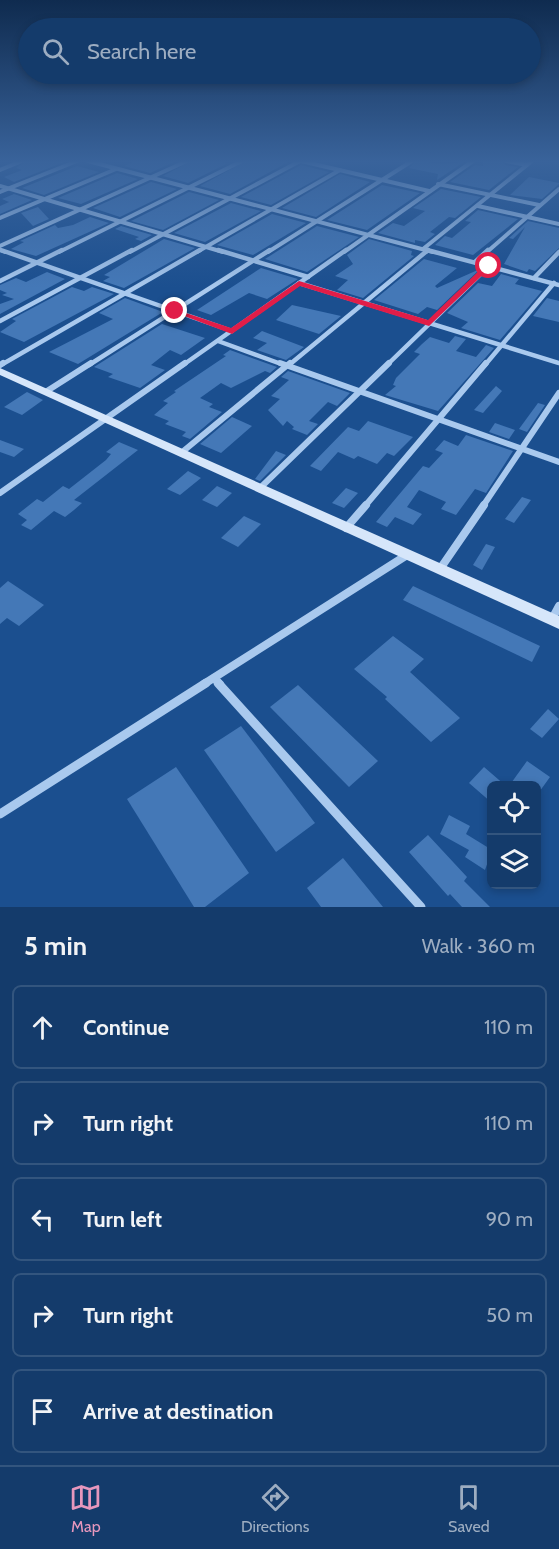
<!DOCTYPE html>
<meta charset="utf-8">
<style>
:root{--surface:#143b6b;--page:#1d4271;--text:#f1f3f6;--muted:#9dadc1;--line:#33557e;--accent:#e797bd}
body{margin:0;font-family:Cabin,sans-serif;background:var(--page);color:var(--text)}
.controls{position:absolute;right:18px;bottom:18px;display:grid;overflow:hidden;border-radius:9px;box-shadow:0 3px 9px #0003}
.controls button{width:54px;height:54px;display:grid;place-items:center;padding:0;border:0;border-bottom:2px solid var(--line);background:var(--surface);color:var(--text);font:30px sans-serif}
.stop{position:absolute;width:18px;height:18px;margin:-14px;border:4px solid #e11d48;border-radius:50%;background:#fff}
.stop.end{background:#e11d48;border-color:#fff;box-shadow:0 2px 6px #0008}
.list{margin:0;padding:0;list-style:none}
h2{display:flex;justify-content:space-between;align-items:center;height:78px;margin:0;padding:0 24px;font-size:26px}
h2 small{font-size:20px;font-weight:400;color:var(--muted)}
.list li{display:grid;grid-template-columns:39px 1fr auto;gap:18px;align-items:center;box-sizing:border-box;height:84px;margin:0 12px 12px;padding:0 12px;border:2px solid var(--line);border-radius:9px}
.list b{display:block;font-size:22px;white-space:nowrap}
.list em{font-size:20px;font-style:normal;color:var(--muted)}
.icon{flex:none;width:33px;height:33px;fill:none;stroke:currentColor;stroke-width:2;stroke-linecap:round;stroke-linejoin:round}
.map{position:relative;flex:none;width:559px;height:907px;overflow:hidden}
.search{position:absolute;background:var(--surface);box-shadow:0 3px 9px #0003;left:18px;right:18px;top:18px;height:66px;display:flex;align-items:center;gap:15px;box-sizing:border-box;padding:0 21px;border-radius:33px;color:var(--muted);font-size:22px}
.sheet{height:558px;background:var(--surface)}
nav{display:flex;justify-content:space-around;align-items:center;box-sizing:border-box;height:84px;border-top:2px solid var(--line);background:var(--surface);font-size:16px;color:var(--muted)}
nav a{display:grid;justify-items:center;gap:3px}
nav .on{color:var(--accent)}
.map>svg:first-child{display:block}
</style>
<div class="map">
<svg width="559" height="907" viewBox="0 0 559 907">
<rect width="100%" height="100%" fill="#1b4f8f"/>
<!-- building -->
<g fill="#4478b7">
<polygon points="26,161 62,161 64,162 14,182 4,177 22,170 16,168"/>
<polygon points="136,161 176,161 150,173 124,166"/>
<polygon points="191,161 213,161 228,163 188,183 163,176"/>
<polygon points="246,161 290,161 230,194 200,186"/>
<polygon points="416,161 443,164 464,162 437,180 438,174 409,168"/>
<polygon points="483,161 502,161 505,165 518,167 489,190 450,182 475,165 483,166"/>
<polygon points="301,165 329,172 271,205 241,197"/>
<polygon points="77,166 99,172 44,195 22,188"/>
<polygon points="117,173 138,179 81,204 58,198"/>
<polygon points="340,174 370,182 316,217 282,208"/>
<polygon points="529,177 559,183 559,184 542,199 510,195"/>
<polygon points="151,182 177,189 120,217 93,208"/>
<polygon points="382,185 420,193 367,230 327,220"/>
<polygon points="441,189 481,197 455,218 449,217 430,232 435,234 425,242 415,240 415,243 378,233 393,223 404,226 425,211 413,208"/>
<polygon points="189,192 219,200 163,230 131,221"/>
<polygon points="14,194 32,200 0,214 0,206 9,202 2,199"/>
<polygon points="231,203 261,211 205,242 174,233"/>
<polygon points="38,207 49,219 33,226 21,213"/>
<polygon points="478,210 518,219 473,255 435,245 445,236 452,238 471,222 465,221"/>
<polygon points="272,214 306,223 253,255 217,245"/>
<polygon points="90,217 109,223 36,256 11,249 24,242 20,241 55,225 58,228 73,225"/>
<polygon points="528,221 559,228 559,248 535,271 529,269 527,272 504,264 525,227 513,239 509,238"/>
<polygon points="121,226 152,235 141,241 135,239 139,237 115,229"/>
<polygon points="317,226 359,237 307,272 265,259"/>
<polygon points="164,239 195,248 124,288 103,281 110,277 104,275"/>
<polygon points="369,239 412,251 411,255 414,256 363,298 337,290 348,280 335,276 353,264 347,255"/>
<polygon points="424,259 457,268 435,286 437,288 480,269 437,310 427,307 418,314 374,300"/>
<polygon points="261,268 298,279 267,299 249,293 211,315 197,310"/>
<polygon points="47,272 65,279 0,314 0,304 14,299 2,295 7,293 0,290 0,285 16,278 26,282"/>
<polygon points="501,274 519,279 515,284 542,291 500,340 461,328 468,322 447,313 478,283 492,286"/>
<polygon points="72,287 84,291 92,287 114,294 24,342 0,332 16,321 12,319"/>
<polygon points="125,298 163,312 78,364 49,352 113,319 99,313"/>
<polygon points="547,298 559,301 559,322 533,316"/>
<polygon points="292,305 341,316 319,334 276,320"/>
<polygon points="162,324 205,338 181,355 170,350 151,365 165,370 140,388 108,377 113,374 94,367"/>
<polygon points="262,331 304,347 286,360 257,350 267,343 253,338"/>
<polygon points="455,336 466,339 456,351 476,357 486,345 494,348 438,411 385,395 396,386 393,385 396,378 420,354 414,352 422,344 430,337 449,343"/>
<polygon points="230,350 277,367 270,373 265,371 231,388 221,383 200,398 213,404 209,407 222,412 190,439 182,436 186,432 165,424 169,421 154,415 168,403 163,401 176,392 174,391 226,356 223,355"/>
<polygon points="288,371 350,393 337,406 328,402 309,421 318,424 307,435 292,429 294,427 287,421 283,426 268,410 280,399 271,396 289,380 281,377"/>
<polygon points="496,386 502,391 483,413 474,410"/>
<polygon points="27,392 43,400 22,415 4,407"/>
<polygon points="538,403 545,405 527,432 519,429"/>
<polygon points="232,417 252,426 221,453 200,444"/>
<polygon points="368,421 413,437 394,456 387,453 377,464 358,456 354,459 338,452 321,471 310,466 348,427 359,431"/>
<polygon points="495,423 515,430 509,439 489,432"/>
<polygon points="466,435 513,451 486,493 475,489 456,515 441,509 446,502 419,490 407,507 422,514 413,525 395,517 387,527 376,522 423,466 429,468 443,453 435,450 444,440 458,446"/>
<polygon points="0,440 24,449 14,457 0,452"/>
<polygon points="119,442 138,450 74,500 82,503 74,510 65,517 54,511 31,530 21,525 27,520 18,514 37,499 43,502 63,486 69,489 106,460 111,454 106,452"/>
<polygon points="276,451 286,455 260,481 255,479"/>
<polygon points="188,471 201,478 180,495 167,489"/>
<polygon points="217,486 232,493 217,507 202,500"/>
<polygon points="346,488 358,493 344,508 332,503"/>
<polygon points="522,497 531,500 514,523 505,519"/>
<polygon points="244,516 261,524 238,547 221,538"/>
<polygon points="486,544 495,547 482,570 473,565"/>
<polygon points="8,581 44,605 19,626 7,618 0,624 0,588"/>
<polygon points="413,586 540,646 532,662 403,600"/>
<polygon points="393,636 424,659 410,672 460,718 431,742 385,699 387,697 354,669"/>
<polygon points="298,685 378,761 349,787 270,707"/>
<polygon points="548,709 559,719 542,738 530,729"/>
<polygon points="241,726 315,823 276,852 204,750"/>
<polygon points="527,761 550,777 537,795 537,786 509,786"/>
<polygon points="176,767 249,873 205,907 194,907 127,799"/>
<polygon points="484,767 506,786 492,786 492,803 469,783"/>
<polygon points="449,815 470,826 466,834 492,850 485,870 465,857 469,850 440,834"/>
<polygon points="428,835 467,877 464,881 490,907 462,907 450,894 448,896 409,852"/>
<polygon points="343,858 383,907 321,907 307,888"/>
</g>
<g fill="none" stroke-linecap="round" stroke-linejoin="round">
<!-- minor-far4 -->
<g stroke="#a9c9ee" stroke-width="4">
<polyline points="88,161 433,252"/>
<polyline points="301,161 429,191"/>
<polyline points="506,161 527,165"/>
<polyline points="0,170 22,161"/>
<polyline points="438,184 539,205"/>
<polyline points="0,186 223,252"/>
<polyline points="0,192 77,161"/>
<polyline points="478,206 559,224"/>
<polyline points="0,218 116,169"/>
<polyline points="0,246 187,161"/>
<polyline points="423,249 532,161"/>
<polyline points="0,250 5,252"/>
<polyline points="59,252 242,161"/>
<polyline points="130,252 300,161"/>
<polyline points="197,252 340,170"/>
<polyline points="268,252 412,161"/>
<polyline points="344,252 473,161"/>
<polyline points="426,252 428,250"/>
<polyline points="487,252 559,189"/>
</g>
<!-- minor-far3 -->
<g stroke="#a9c9ee" stroke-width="4.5">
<polyline points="1,250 232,331"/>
<polyline points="218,250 308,277"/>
<polyline points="427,250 559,285"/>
<polyline points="475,262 488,250"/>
<polyline points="534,278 559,252"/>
<polyline points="0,281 62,250"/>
<polyline points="299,283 559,363"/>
<polyline points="0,321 132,250"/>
<polyline points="218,341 284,365"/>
<polyline points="1,365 200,250"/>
<polyline points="89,365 270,250"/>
<polyline points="183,365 346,250"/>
<polyline points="289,365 428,250"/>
<polyline points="387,365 489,266"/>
<polyline points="485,365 554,283"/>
</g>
<!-- minor-far2 -->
<g stroke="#a9c9ee" stroke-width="6">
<polyline points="280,363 559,462"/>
<polyline points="0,365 3,363"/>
<polyline points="47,391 91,363"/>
<polyline points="181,453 290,363"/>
<polyline points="259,489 389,363"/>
<polyline points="0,493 185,363"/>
<polyline points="365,506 486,363"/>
<polyline points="483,506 559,393"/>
</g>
<!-- minor-far1 -->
<g stroke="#a9c9ee" stroke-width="8">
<polyline points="346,528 366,505"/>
<polyline points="440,569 484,505"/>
<polyline points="552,619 559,606"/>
<polyline points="214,678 220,684"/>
<polyline points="204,684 407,555"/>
</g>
<!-- minor -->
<g stroke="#a9c9ee" stroke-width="9">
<polyline points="218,683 421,907"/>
<polyline points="0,814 206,683"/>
</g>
<!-- secondary -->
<polygon fill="#d6e6fa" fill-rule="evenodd" points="0,368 559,616 559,629 0,375"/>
</g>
<!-- sky -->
<linearGradient id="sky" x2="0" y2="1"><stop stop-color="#0f2b4f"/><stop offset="0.56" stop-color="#39639b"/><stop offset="1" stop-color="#39639b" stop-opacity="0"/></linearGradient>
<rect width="559" height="288" fill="url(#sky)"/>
<!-- route -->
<polygon fill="#e11d48" points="486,264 492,266 429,326 300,286 232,334 171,311 177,310 231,328 299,281 428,320"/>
</svg>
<div class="controls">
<button><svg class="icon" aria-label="locate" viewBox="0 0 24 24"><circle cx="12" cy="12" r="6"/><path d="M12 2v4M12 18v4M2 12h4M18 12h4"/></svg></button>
<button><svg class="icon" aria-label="layers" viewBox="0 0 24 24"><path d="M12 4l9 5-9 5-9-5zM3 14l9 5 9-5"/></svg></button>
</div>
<div class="stop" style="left:489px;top:266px"></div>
<div class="stop end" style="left:175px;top:311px"></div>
<div class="search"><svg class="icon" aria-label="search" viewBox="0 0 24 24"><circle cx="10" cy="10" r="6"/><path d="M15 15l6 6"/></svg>Search here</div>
</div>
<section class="sheet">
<h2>5 min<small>Walk · 360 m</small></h2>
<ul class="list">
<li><svg class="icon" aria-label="ahead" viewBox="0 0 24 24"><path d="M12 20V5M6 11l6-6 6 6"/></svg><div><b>Continue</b></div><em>110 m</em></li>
<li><svg class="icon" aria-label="right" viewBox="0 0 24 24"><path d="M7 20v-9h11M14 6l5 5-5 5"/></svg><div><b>Turn right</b></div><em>110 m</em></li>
<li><svg class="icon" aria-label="left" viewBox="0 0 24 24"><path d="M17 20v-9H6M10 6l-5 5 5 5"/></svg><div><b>Turn left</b></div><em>90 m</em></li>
<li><svg class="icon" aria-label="right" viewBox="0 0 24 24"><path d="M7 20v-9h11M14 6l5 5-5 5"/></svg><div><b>Turn right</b></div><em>50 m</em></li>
<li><svg class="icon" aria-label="arrive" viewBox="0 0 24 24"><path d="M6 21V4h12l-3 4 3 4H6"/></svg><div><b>Arrive at destination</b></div></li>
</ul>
</section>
<nav>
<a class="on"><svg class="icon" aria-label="map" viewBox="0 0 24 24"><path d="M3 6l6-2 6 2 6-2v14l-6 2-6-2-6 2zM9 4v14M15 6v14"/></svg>Map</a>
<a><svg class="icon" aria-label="directions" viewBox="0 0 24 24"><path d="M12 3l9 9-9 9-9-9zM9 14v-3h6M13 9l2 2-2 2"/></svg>Directions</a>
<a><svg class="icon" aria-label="saved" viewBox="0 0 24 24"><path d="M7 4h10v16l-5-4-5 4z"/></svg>Saved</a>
</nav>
